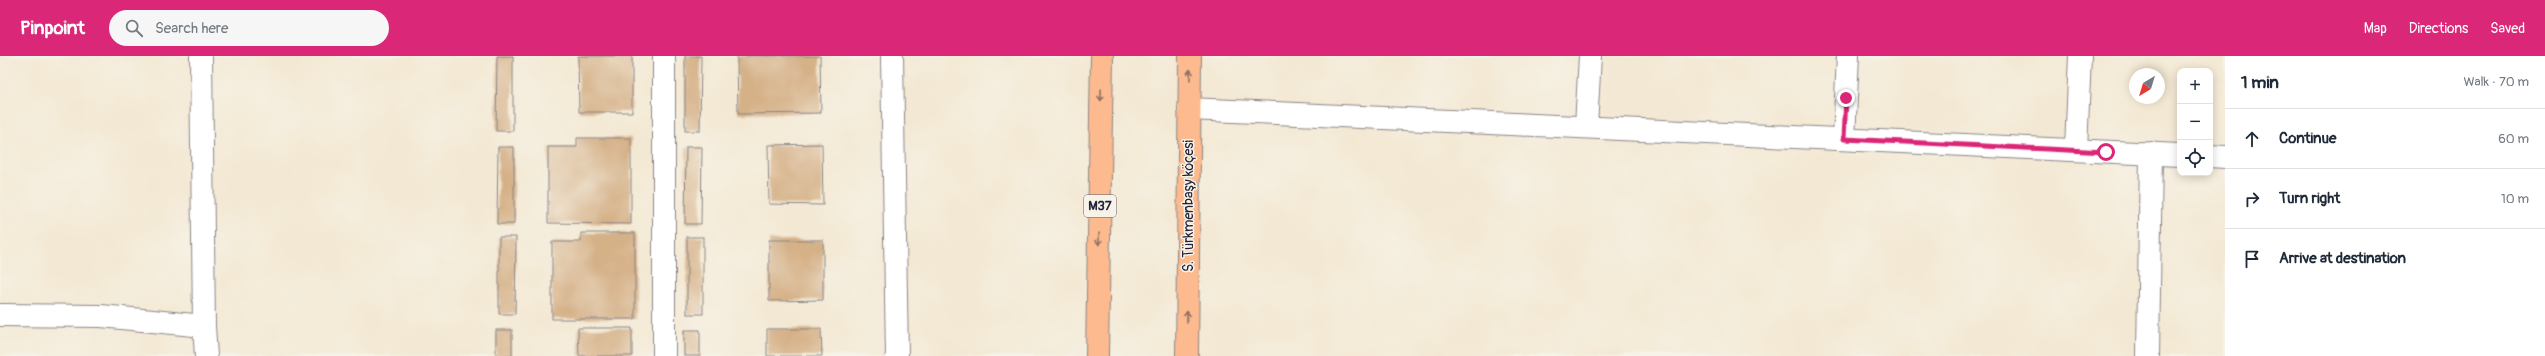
<!DOCTYPE html>
<meta charset="utf-8">
<style>
:root{--surface:#fff;--page:#f6f6f7;--text:#1f2937;--muted:#747a83;--line:#e0e1e3;--accent:#db2777}
body{margin:0;font-family:Pangolin,sans-serif;background:var(--page);color:var(--text)}
.controls{position:absolute;right:12px;top:12px;display:grid;overflow:hidden;border-radius:8px;box-shadow:0 2px 10px #0003}
.controls button{width:36px;height:36px;display:grid;place-items:center;padding:0;border:0;border-bottom:1px solid var(--line);background:var(--surface);color:var(--text);font:20px sans-serif}
.compass{position:absolute;left:2129px;top:12px;width:36px;height:36px;border-radius:50%;background:var(--surface);box-shadow:0 2px 10px #0003;rotate:218deg}
.stop{position:absolute;width:12px;height:12px;margin:-9px;border:3px solid #db2777;border-radius:50%;background:#fff}
.stop.end{background:#db2777;border-color:#fff;box-shadow:0 1px 4px #0008}
.list{margin:0;padding:0;list-style:none}
h2{display:flex;justify-content:space-between;align-items:center;height:52px;margin:0;padding:0 16px;font-size:17px}
h2 small{font-size:13px;font-weight:400;color:var(--muted)}
.list li{display:grid;grid-template-columns:26px 1fr auto;gap:12px;align-items:center;box-sizing:border-box;height:60px;padding:0 16px;border-top:1px solid var(--line)}
.list b{display:block;font-size:15px;white-space:nowrap}
.list em{font-size:13px;font-style:normal;color:var(--muted)}
.icon{flex:none;width:22px;height:22px;fill:none;stroke:currentColor;stroke-width:2;stroke-linecap:round;stroke-linejoin:round}
.map{position:relative;flex:none;width:2225px;height:300px;overflow:hidden}
header{display:flex;align-items:center;gap:24px;box-sizing:border-box;height:56px;padding:0 20px;background:var(--accent);color:#fff}
header strong{font-size:19px}
nav{display:flex;gap:22px;margin-inline-start:auto;font-size:14px}
.search{width:280px;height:36px;background:var(--page);display:flex;align-items:center;gap:10px;box-sizing:border-box;padding:0 14px;border-radius:22px;color:var(--muted);font-size:15px}
main{display:flex}
aside{flex:1;background:var(--surface)}
.map>svg:first-child{display:block}
</style>
<header>
<strong>Pinpoint</strong>
<div class="search"><svg class="icon" aria-label="search" viewBox="0 0 24 24"><circle cx="10" cy="10" r="6"/><path d="M15 15l6 6"/></svg>Search here</div>
<nav><a>Map</a><a>Directions</a><a>Saved</a></nav>
</header>
<main>
<div class="map">
<svg width="2225" height="300" viewBox="0 0 2225 300">
<rect width="100%" height="100%" fill="#f7f3e8"/>
<filter id="ink" filterUnits="userSpaceOnUse"><feTurbulence type="fractalNoise" baseFrequency=".025" numOctaves="2"/><feDisplacementMap in="SourceGraphic" scale="8" xChannelSelector="R" yChannelSelector="G"/><feConvolveMatrix kernelMatrix="1 2 1 2 8 2 1 2 1" color-interpolation-filters="sRGB"/></filter>
<filter id="wash" filterUnits="userSpaceOnUse"><feTurbulence type="fractalNoise" baseFrequency=".012" numOctaves="4" result="noise"/><feDisplacementMap in="SourceGraphic" scale="16" xChannelSelector="R" yChannelSelector="G"/><feGaussianBlur stdDeviation="0.9" result="paint"/><feColorMatrix in="noise" values="0 0 0 0 0 0 0 0 0 0 0 0 0 0 0 0 0 1.4 0 .05"/><feComposite in="paint" operator="in"/></filter>
<g filter="url(#wash)">
<rect width="100%" height="100%" fill="#f3e8d3"/>
<g id="blocks">
<!-- building -->
<g fill="#d5b188">
<polygon points="497,0 513,0 513,75 496,75"/>
<polygon points="578,0 632,0 632,56 579,56"/>
<polygon points="685,0 701,0 700,75 685,75"/>
<polygon points="737,0 820,0 821,57 738,58"/>
<polygon points="577,82 631,82 631,168 548,167 548,91 577,91"/>
<polygon points="822,88 823,149 769,148 768,89"/>
<polygon points="498,91 514,91 514,168 497,168"/>
<polygon points="686,91 702,91 701,168 685,168"/>
<polygon points="581,177 635,177 635,263 552,263 552,186 581,186"/>
<polygon points="499,181 516,181 515,258 499,258"/>
<rect x="687" y="181" width="16" height="77"/>
<polygon points="769,184 823,184 823,244 769,245"/>
<polygon points="578,272 632,272 632,300 579,300"/>
<polygon points="767,273 821,273 822,300 767,300"/>
<rect x="496" y="274" width="16" height="26"/>
<rect x="684" y="274" width="16" height="26"/>
</g>
</g>
</g>
<g filter="url(#ink)">
<use href="#blocks" fill-opacity="0" stroke="#8a8587" stroke-width="1"/>
<g fill="none" stroke-linecap="round" stroke-linejoin="round">
<!-- minor casing -->
<g stroke="#8a8587" stroke-width="24">
<g id="minor">
<polyline points="201,0 204,270"/>
<polyline points="892,0 897,300"/>
<polyline points="1189,53 2180,99"/>
<polyline points="1586,70 1590,0"/>
<polyline points="1844,83 1848,0"/>
<polyline points="2076,94 2080,0"/>
<polyline points="2210,100 2225,101"/>
<polyline points="0,259 101,260 204,270 206,300"/>
<polyline points="664,300 664,0"/>
<polyline points="2148,300 2151,97"/>
</g>
</g>
<!-- highway casing -->
<g stroke="#8a8587" stroke-width="24">
<g id="highway">
<polyline points="1097,300 1102,0"/>
<polyline points="1187,300 1190,0"/>
</g>
</g>
<!-- minor -->
<use href="#minor" stroke="#fff" stroke-width="22"/>
<!-- highway -->
<use href="#highway" stroke="#fcba8e" stroke-width="22"/>
</g>
<!-- one-way arrows -->
<defs><path id="oneway-shaft" d="M-6 0H5M1.5-3L5.5 0L1.5 3" fill="none" stroke-width="1.6" stroke-linecap="round" stroke-linejoin="round"/></defs>
<g stroke="#8f6e64">
<use href="#oneway-shaft" transform="translate(1190 19) rotate(-89)"/>
<use href="#oneway-shaft" transform="translate(1101 39) rotate(91)"/>
<use href="#oneway-shaft" transform="translate(1099 183) rotate(91)"/>
<use href="#oneway-shaft" transform="translate(1187 261) rotate(-90)"/>
</g>
</g>
<g fill="none" stroke-linecap="round" stroke-linejoin="round" filter="url(#ink)">
<!-- route -->
<polyline stroke="#db2777" stroke-width="5" points="1846,42 1844,83 2106,96"/>
</g>
<g text-anchor="middle" dominant-baseline="central" stroke-width="3" stroke-linejoin="round" paint-order="stroke">
<!-- shield labels -->
<rect fill="#f7f3e8" stroke="#62616f" stroke-width="1" x="1084" y="139" width="32" height="22" rx="3"/>
<g font-size="13" font-weight="bold" fill="#22223b">
<text x="1100" y="150">M37</text>
</g>
<!-- street labels -->
<g font-size="14" fill="#22223b" stroke="#f7f3e8">
<text transform="translate(1188 150) rotate(-90)">S. Türkmenbaşy köçesi</text>
</g>
</g>
</svg>
<div class="controls">
<button>+</button>
<button>−</button>
<button><svg class="icon" aria-label="locate" viewBox="0 0 24 24"><circle cx="12" cy="12" r="6"/><path d="M12 2v4M12 18v4M2 12h4M18 12h4"/></svg></button>
</div>
<svg class="compass" viewBox="-18 -18 36 36"><path d="M0-13l5 13h-10z" fill="#e53935"/><path d="M0 13l5-13h-10z" fill="#747a83"/></svg>
<div class="stop" style="left:2106px;top:96px"></div>
<div class="stop end" style="left:1846px;top:42px"></div>
</div>
<aside>
<h2>1 min<small>Walk · 70 m</small></h2>
<ul class="list">
<li><svg class="icon" aria-label="ahead" viewBox="0 0 24 24"><path d="M12 20V5M6 11l6-6 6 6"/></svg><div><b>Continue</b></div><em>60 m</em></li>
<li><svg class="icon" aria-label="right" viewBox="0 0 24 24"><path d="M7 20v-9h11M14 6l5 5-5 5"/></svg><div><b>Turn right</b></div><em>10 m</em></li>
<li><svg class="icon" aria-label="arrive" viewBox="0 0 24 24"><path d="M6 21V4h12l-3 4 3 4H6"/></svg><div><b>Arrive at destination</b></div></li>
</ul>
</aside>
</main>
